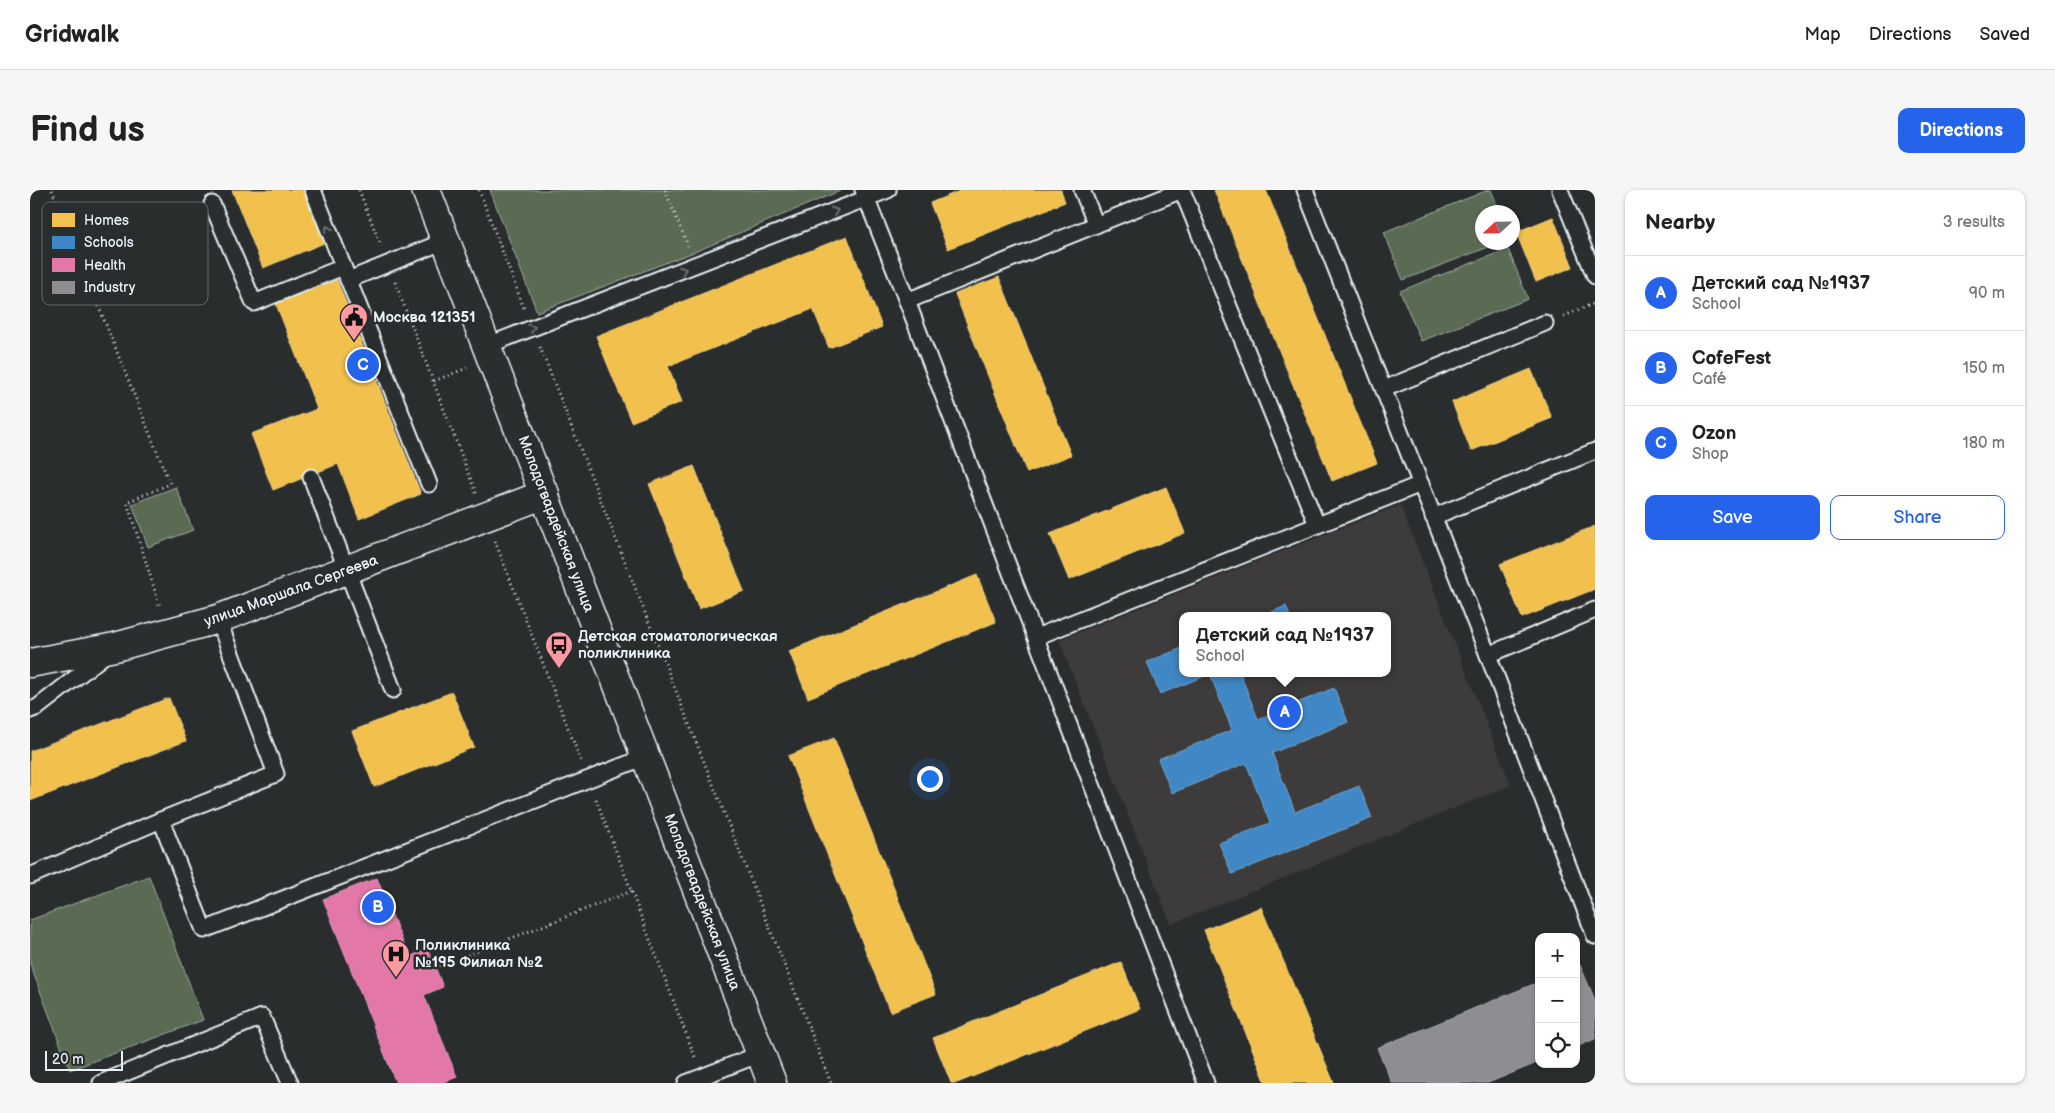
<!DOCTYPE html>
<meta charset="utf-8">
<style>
:root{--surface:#fff;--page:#f6f6f6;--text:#222;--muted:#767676;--line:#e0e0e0;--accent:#2563eb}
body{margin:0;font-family:"Balsamiq Sans",sans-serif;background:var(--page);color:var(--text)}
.controls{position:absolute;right:15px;bottom:15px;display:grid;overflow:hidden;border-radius:10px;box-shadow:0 1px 4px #0004}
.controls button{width:45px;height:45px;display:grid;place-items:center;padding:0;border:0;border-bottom:1px solid var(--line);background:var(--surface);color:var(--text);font:25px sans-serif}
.compass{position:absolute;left:1445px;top:15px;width:45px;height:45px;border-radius:50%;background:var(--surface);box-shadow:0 1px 4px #0004;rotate:248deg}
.scale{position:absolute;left:15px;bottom:12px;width:78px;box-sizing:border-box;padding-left:5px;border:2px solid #e8f1f8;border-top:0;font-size:14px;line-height:18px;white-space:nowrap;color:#e8f1f8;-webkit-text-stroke:4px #2a2d2e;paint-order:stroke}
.you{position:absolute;left:899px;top:588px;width:18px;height:18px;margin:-12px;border:4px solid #fff;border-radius:50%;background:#1a73e8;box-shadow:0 0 0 8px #1a73e833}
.badge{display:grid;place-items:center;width:32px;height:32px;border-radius:50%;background:var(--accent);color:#fff;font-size:16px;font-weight:700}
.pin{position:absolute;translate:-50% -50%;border:2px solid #fff;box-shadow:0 1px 5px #0006}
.popup{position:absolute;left:1149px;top:422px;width:212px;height:65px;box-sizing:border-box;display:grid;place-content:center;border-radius:10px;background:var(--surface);filter:drop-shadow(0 1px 4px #0005);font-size:16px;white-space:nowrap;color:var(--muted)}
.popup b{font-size:19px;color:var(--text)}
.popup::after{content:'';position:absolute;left:50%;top:100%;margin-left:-10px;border:10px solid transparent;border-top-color:var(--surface)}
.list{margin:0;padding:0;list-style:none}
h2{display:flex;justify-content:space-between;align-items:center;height:65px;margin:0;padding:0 20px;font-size:21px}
h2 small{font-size:16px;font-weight:400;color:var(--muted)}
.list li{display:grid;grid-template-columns:32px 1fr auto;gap:15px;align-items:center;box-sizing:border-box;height:75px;padding:0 20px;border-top:1px solid var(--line)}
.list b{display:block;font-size:19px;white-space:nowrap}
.list p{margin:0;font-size:16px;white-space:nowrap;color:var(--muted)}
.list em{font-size:16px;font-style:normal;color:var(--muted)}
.actions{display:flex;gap:10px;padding:15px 20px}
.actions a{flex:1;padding:11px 0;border:1px solid var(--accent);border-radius:10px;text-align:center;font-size:18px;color:var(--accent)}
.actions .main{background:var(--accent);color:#fff}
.icon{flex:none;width:28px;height:28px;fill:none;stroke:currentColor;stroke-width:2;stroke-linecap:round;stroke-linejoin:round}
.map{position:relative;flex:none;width:1565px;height:893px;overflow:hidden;border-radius:10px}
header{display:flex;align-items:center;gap:30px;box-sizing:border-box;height:70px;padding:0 25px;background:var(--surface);border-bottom:1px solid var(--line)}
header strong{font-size:24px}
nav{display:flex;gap:28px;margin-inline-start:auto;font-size:18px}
.intro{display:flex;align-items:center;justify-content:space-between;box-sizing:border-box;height:120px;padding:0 30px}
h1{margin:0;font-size:35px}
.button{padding:12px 22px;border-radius:10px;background:var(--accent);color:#fff;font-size:18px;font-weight:700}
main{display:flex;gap:30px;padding:0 30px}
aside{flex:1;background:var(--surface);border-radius:10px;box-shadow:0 1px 4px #0004}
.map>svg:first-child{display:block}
</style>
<header>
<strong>Gridwalk</strong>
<nav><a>Map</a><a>Directions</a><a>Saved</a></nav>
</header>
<div class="intro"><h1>Find us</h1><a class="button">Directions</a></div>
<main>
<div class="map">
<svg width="1565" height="893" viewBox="0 0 1565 893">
<rect width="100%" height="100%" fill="#2a2d2e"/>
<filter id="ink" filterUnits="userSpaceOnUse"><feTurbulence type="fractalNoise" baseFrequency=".02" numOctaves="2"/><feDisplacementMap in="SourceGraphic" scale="10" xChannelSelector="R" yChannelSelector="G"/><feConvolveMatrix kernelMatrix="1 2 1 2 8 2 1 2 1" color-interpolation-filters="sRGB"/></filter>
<g filter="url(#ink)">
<!-- built -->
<path fill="#3e3b3b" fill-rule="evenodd" d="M 1370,315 L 1481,595 L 1141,734 L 1029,450 ZM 1152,426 L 1358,426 L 1358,483 L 1152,483 Z"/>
<!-- green -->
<g fill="#5a6a53" stroke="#a1aea6">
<polygon points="460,0 812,0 669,60 507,122"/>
<polygon points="1458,0 1461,0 1470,22 1452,22 1452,52 1469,53 1373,90 1354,42"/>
<polygon points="1478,59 1498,109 1391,151 1370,101"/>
<polygon points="146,297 163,340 118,357 102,314"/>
<polygon points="119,686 173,830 40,880 0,774 0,730"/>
</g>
<!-- homes -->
<g fill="#f2c14e" stroke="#efcf81">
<polygon points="202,0 273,0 294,53 233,78"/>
<polygon points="932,0 1031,0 1035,12 918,59 900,13"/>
<polygon points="1184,0 1236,0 1347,273 1302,291"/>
<polygon points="1523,27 1543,77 1506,92 1486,42"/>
<polygon points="817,46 852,137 799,158 783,119 638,176 652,212 601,232 566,146"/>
<polygon points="969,87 1041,265 997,283 925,104"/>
<polygon points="307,90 391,304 329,329 308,274 243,300 221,244 287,219 246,114"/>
<polygon points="1501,179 1522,228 1441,261 1422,212"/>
<polygon points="664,276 714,401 669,419 619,294"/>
<polygon points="1136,297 1155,343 1039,390 1020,344"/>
<polygon points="1565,336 1565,399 1492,428 1470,374"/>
<polygon points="947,385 966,432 778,508 759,461"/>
<polygon points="422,502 444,557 344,597 322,541"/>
<polygon points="139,508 156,551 0,611 0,561"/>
<polygon points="804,548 906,804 860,822 758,566"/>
<polygon points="1231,717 1304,893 1236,893 1174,740"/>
<polygon points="1091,772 1110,819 927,893 921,893 903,848"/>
</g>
<!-- schools -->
<g fill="#3f88c5" stroke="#72a8d4">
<polygon points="1256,416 1260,426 1232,426"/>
<polygon points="1152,458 1152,483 1210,483 1228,529 1304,498 1318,532 1242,563 1265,622 1329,596 1342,628 1202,684 1189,653 1240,633 1216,573 1142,603 1128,569 1202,540 1180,484 1130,504 1117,472"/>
</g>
<!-- health -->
<polygon fill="#e377a8" stroke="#e49cc0" points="347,688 379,767 398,759 413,797 394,805 427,887 412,893 366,893 293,709"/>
<!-- industry -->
<g fill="#8d8d92" stroke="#a8abb1">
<polygon points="1550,775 1565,810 1565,849 1546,857 1546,776"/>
<polygon points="1509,792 1509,872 1458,893 1362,893 1347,858"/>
</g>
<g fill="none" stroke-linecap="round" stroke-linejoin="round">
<!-- lane casing -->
<g stroke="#e8f1f8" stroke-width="19">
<g id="lane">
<polyline points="283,0 399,294"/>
<polyline points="833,0 877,111 1176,893"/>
<polyline points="1052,0 1066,35"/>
<polyline points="1275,0 1458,465 1565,746"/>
<polyline points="1530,0 1565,86"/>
<polyline points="182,14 224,113 313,77"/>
<polyline points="318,90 415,51"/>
<polyline points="877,111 1152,0 1287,335"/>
<polyline points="456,156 858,0"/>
<polyline points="1354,199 1515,133"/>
<polyline points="281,287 363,500"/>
<polyline points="1403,327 1565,261"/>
<polyline points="188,429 246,584 131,630 174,740 615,567"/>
<polyline points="1006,447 1391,294"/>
<polyline points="1458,465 1565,420"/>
<polyline points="0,520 8,517 76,464"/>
<polyline points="0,686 131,630"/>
<polyline points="71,893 232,827 260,893"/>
<polyline points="656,893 730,864"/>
</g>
</g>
<!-- street casing -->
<g stroke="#e8f1f8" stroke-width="31">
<polyline id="street" points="0,473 85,457 188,429 515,304"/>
</g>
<!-- secondary casing -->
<g stroke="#e8f1f8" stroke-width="31">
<polyline id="secondary" points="396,0 742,893"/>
</g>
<!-- path -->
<g stroke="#e8f1f8" stroke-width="3" stroke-dasharray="1 4" stroke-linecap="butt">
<polyline points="22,0 140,294 97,312 130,417"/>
<polyline points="329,0 351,56"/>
<polyline points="449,0 495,121"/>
<polyline points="635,0 658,56"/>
<polyline points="365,92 446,303"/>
<polyline points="1534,126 1565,113"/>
<polyline points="510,157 801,893"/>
<polyline points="404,191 437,178"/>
<polyline points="465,351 551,571"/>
<polyline points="566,609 665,867"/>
<polyline points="405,778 602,701"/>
</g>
<!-- lane -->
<use href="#lane" stroke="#2a2d2e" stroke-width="15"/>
<!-- street -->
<use href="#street" stroke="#2a2d2e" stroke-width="28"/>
<!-- secondary -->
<use href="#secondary" stroke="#2a2d2e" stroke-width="28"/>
</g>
<!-- one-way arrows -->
<defs><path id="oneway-chevron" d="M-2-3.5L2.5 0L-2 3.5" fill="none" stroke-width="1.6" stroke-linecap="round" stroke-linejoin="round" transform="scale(1.25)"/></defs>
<g stroke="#6c7275">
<use href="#oneway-chevron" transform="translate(805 21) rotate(-21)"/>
<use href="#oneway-chevron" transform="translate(298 39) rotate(-111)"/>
<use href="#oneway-chevron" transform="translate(653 80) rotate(-21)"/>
<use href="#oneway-chevron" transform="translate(502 138) rotate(-21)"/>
</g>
</g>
<!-- icons -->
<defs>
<g id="civic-pin" transform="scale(1.4375)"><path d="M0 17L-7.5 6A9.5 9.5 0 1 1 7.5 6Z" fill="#ff9aa2" stroke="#2a2d2e"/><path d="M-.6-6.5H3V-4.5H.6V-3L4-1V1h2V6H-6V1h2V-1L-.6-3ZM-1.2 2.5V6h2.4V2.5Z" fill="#111"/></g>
<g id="bus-pin" transform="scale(1.4375)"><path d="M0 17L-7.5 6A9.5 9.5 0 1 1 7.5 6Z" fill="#ff9aa2" stroke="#2a2d2e"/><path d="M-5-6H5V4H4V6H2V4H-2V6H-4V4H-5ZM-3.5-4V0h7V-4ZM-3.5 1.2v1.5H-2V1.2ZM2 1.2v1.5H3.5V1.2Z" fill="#111"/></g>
<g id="hospital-pin" transform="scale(1.4375)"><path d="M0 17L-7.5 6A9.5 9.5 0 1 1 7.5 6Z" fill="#ff9aa2" stroke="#2a2d2e"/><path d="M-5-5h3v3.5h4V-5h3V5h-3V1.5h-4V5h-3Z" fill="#111"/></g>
</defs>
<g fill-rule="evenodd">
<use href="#civic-pin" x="324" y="127"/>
<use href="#bus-pin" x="529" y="455"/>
<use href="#hospital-pin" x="366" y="764"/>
</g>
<g text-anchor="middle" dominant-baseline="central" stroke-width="5" stroke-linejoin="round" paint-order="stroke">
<!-- poi labels -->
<g font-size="15" font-weight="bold" fill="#e8f1f8" stroke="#2a2d2e" text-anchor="start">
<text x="343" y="127">Москва 121351</text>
<text x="548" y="446">Детская стоматологическая<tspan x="548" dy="17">поликлиника</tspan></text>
<text x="385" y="755">Поликлиника<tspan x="385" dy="17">№195 Филиал №2</tspan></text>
</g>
<!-- street labels -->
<g font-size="15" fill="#e8f1f8" stroke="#2a2d2e">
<text transform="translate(526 334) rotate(69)">Молодогвардейская улица</text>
<text transform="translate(261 401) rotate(-20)">улица Маршала Сергеева</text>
<text transform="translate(672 712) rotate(69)">Молодогвардейская улица</text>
</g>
</g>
<!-- legend -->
<rect x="12" y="12" width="166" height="103" rx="8" fill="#2a2d2e" stroke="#63686b" stroke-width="1"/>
<rect x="22" y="23" width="23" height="14" fill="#f2c14e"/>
<rect x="22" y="46" width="23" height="13" fill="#3f88c5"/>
<rect x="22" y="68" width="23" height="14" fill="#e377a8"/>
<rect x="22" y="91" width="23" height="13" fill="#8d8d92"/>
<g font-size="14" fill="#e8f1f8">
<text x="54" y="35">Homes</text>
<text x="54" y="57">Schools</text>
<text x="54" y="80">Health</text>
<text x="54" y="102">Industry</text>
</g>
</svg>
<div class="controls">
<button>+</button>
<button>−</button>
<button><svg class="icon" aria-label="locate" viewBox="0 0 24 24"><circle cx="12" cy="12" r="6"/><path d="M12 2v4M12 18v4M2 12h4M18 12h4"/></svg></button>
</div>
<svg class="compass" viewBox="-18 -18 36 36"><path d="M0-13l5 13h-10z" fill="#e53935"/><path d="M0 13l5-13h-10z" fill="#767676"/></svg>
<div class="scale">20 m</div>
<div class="you"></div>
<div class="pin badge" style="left:1255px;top:522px">A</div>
<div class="popup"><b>Детский сад №1937</b>School</div>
<div class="pin badge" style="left:348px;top:717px">B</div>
<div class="pin badge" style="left:333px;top:175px">C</div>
</div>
<aside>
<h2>Nearby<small>3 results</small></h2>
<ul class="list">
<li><span class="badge">A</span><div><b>Детский сад №1937</b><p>School</p></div><em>90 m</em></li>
<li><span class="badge">B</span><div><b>CofeFest</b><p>Café</p></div><em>150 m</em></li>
<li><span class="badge">C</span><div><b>Ozon</b><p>Shop</p></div><em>180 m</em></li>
</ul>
<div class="actions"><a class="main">Save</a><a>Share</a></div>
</aside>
</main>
